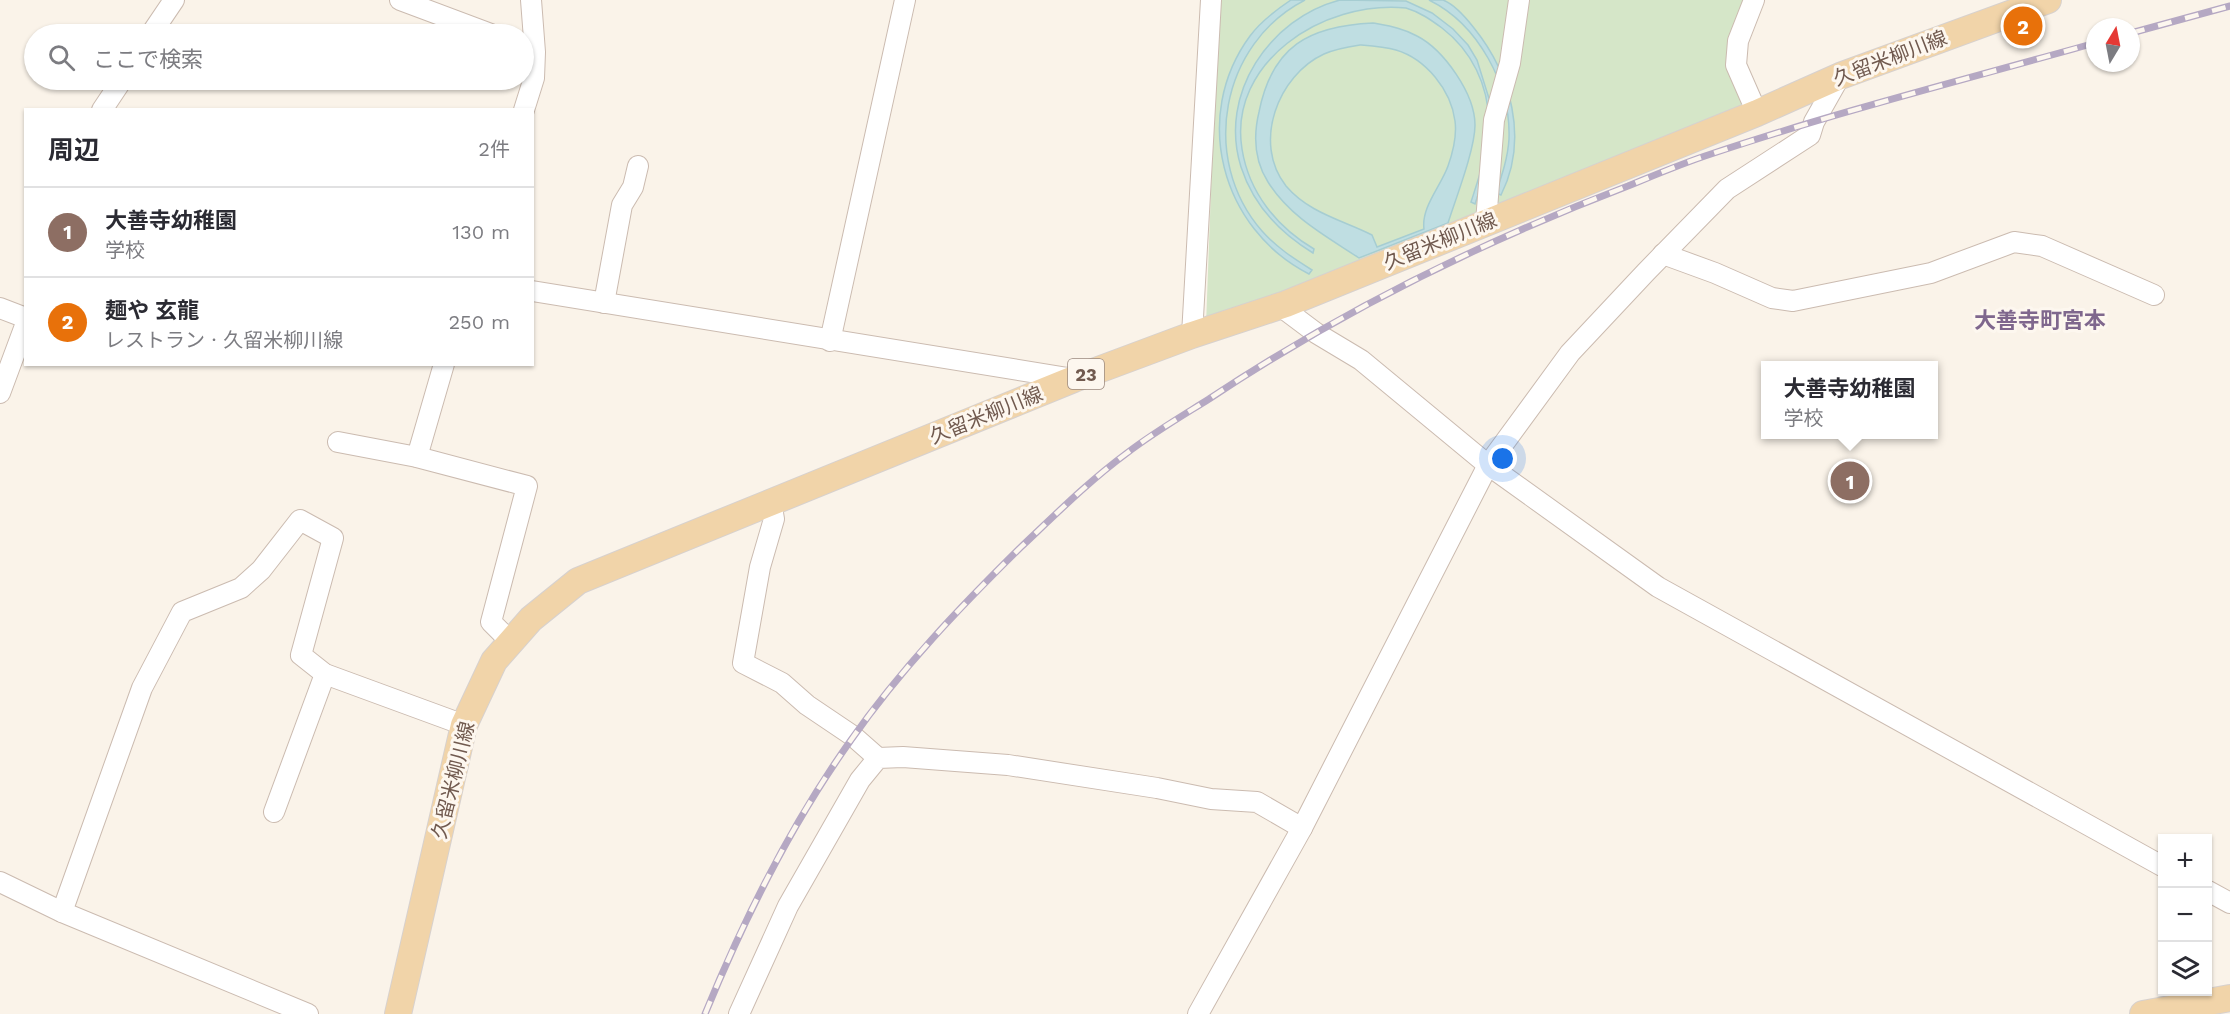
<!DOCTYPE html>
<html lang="ja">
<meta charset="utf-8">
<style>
:root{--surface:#fff;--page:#f7f7f7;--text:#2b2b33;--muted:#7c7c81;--line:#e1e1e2;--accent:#b45309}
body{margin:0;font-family:"Work Sans","Noto Sans JP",sans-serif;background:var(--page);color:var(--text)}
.controls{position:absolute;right:18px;bottom:18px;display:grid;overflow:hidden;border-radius:0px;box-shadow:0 2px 4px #0004}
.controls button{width:54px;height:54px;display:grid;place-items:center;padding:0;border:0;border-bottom:2px solid var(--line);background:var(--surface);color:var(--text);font:30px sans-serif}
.compass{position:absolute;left:2086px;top:18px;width:54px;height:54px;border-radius:50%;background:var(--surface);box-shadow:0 2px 4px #0004;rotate:10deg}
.you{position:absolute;left:1503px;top:459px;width:21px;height:21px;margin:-15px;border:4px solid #fff;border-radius:50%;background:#1a73e8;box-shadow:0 0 0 9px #1a73e833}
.badge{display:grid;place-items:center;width:39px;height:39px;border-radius:50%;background:var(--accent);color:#fff;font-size:20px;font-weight:700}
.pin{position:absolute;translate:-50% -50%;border:3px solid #fff;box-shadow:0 2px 6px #0006}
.popup{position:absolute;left:1761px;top:361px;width:177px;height:78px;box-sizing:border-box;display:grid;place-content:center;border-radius:0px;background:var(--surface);filter:drop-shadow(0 2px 4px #0005);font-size:20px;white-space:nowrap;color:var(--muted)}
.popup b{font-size:22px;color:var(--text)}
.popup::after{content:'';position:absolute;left:50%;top:100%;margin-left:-12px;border:12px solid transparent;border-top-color:var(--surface)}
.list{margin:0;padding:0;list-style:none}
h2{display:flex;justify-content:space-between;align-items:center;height:78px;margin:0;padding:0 24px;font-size:26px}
h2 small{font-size:20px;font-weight:400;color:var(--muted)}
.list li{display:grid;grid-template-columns:39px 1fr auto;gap:18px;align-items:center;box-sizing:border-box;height:90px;padding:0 24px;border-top:2px solid var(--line)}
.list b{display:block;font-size:22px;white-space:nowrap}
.list p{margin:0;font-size:20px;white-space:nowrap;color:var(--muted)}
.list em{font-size:20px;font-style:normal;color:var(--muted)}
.icon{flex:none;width:33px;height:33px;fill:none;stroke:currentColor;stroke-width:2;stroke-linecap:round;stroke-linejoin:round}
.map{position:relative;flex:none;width:2230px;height:1014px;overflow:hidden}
.search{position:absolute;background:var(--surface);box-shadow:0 2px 4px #0004;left:24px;top:24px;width:510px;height:66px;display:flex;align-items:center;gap:15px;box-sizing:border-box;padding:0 21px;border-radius:33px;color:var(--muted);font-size:22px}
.panel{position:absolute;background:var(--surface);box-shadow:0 2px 4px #0004;left:24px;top:108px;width:510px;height:258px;border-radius:0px}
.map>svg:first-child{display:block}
</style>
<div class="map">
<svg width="2230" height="1014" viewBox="0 0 2230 1014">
<rect width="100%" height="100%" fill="#faf3e9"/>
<!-- green -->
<polygon fill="#d5e6c8" points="1218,0 1758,0 1732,65 1744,107 1206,325"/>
<!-- water -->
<g fill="#bfdee2" stroke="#a6cdd2" stroke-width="1.5" fill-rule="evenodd">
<path d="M 1291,0 L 1305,0 C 1221,43 1199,159 1262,231 C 1276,247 1293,258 1312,270 L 1309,274 C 1221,229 1191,116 1250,36 C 1261,21 1276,10 1291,0 Z"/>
<path d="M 1340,0 L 1406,1 L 1432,13 L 1453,29 L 1468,45 L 1477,60 L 1492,108 L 1485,173 L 1475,204 L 1471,202 C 1478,180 1490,146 1489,122 C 1488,85 1472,51 1442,28 C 1431,20 1420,12 1406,8 C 1322,0 1228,63 1242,149 C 1249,193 1277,227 1314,249 L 1313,253 C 1280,233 1253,204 1241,167 C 1218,94 1270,18 1340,0 Z"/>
<path d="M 1429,0 C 1433,0 1439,0 1443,0 C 1454,4 1467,19 1474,28 C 1511,74 1529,139 1501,195 L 1496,193 C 1502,175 1508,157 1509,139 C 1511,85 1478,24 1429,0 Z"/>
<path d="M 1373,23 C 1389,26 1403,28 1417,36 C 1444,50 1475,94 1475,125 C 1475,149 1456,198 1448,223 L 1359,258 C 1326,236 1290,217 1268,182 C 1254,160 1253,137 1259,112 C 1272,46 1309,26 1373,23 ZM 1360,45 C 1372,46 1385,47 1396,50 C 1426,59 1451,90 1455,121 C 1457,136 1453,152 1448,166 C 1441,186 1421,207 1424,229 L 1377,247 L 1372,235 C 1342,220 1309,213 1286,186 C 1252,143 1278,75 1324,54 C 1335,49 1347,47 1360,45 Z"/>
</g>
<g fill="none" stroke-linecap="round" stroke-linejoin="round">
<!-- minor casing -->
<g stroke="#cbbbb0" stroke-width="22">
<g id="minor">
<polyline points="400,0 491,34"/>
<polyline points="1754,0 1738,41 1736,65 1757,113"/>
<polyline points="151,34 174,0"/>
<polyline points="102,110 122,80"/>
<polyline points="524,110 534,78 535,52 531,0"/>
<polyline points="1486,222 1494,120 1510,63 1519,0"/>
<polyline points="1663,254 1715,273 1772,298 1793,301 1931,273 2014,242 2042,246 2154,295"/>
<polyline points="532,291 1074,379"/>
<polyline points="604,303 622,205 633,187 638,166"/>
<polyline points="1286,304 1284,309 1316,333 1361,360 1488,465 1658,587 2162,866"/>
<polyline points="0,308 26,318"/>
<polyline points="1192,335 1211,0"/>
<polyline points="830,341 905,0"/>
<polyline points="0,393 26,323"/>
<polyline points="338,442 417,457 527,486 491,622 511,642"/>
<polyline points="417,457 444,364"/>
<polyline points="771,502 774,519 760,567 743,663 782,683 807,705 853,736 878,758"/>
<polyline points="274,812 325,674"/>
<polyline points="0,882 62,912 308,1014"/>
<polyline points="2208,891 2230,903"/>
<polyline points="62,912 142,688 182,612 241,588 261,570 300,520 333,538 301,655 325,674 464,725"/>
<polyline points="739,1014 788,906 860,780 878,758 903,757 1008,765 1157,788 1211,799 1257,802 1302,828"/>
<polyline points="1198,1014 1302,828 1488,465 1570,353 1646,272 1727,189 1810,135 1814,122 1840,76"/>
</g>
</g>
<!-- major casing -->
<g stroke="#d7d1ce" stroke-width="28">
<g id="major">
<polyline points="398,1014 464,725 494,661 531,619 578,581 1074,379 1192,335 1286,304 1757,113 1840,76 2048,0"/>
<polyline points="2143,1014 2230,998"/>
</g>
</g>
<!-- minor -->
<use href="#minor" stroke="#fff" stroke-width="20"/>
<!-- major -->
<use href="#major" stroke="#f1d4a9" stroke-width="26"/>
<!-- rail casing -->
<g stroke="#b5a8c3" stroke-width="7">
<g id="rail">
<polyline points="2131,33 2230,6"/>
<path d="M 705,1014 C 744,919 791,824 851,740 C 900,670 960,607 1021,547 C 1056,514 1089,481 1127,453 C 1153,433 1182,416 1209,399 C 1340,312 1481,242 1628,186 C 1655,175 1683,163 1711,154 C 1837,112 1967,79 2095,43"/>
</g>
</g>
<!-- rail -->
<use href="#rail" stroke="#fdf7ef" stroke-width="4.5" stroke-dasharray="14" stroke-linecap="butt"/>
</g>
<g text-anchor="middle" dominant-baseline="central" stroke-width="6" stroke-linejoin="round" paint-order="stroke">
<!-- shield labels -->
<rect fill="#fdf7ef" stroke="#9b897f" stroke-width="1.5" x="1068" y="359" width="36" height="30" rx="4.5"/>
<g font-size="18" font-weight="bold" fill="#715a4f">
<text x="1086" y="374">23</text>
</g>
<!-- street labels -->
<g font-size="20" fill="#715a4f" stroke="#fdf7ef">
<text transform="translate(1890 58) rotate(-21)">久留米柳川線</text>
<text transform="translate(1440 241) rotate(-22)">久留米柳川線</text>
<text transform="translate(986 415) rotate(-22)">久留米柳川線</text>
<text transform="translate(453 780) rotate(-76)">久留米柳川線</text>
</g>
<!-- quarter labels -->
<g font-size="22" font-weight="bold" fill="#7f678d" stroke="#fdf7ef">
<text x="2040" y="320">大善寺町宮本</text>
</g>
</g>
</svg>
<div class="controls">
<button>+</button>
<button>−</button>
<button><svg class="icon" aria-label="layers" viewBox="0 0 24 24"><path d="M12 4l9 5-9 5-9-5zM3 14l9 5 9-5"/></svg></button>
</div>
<svg class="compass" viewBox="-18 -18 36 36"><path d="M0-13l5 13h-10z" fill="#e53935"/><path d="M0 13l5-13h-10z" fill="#7c7c81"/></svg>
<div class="you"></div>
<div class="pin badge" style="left:1850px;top:481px;background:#8d6e63">1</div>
<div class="popup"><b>大善寺幼稚園</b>学校</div>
<div class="pin badge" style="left:2023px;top:26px;background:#e8710a">2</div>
<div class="search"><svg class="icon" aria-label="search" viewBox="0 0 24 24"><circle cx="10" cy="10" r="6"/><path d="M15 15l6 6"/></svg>ここで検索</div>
<section class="panel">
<h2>周辺<small>2件</small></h2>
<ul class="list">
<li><span class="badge" style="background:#8d6e63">1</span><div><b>大善寺幼稚園</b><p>学校</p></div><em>130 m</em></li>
<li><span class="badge" style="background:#e8710a">2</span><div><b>麺や 玄龍</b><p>レストラン · 久留米柳川線</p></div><em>250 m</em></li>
</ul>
</section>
</div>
